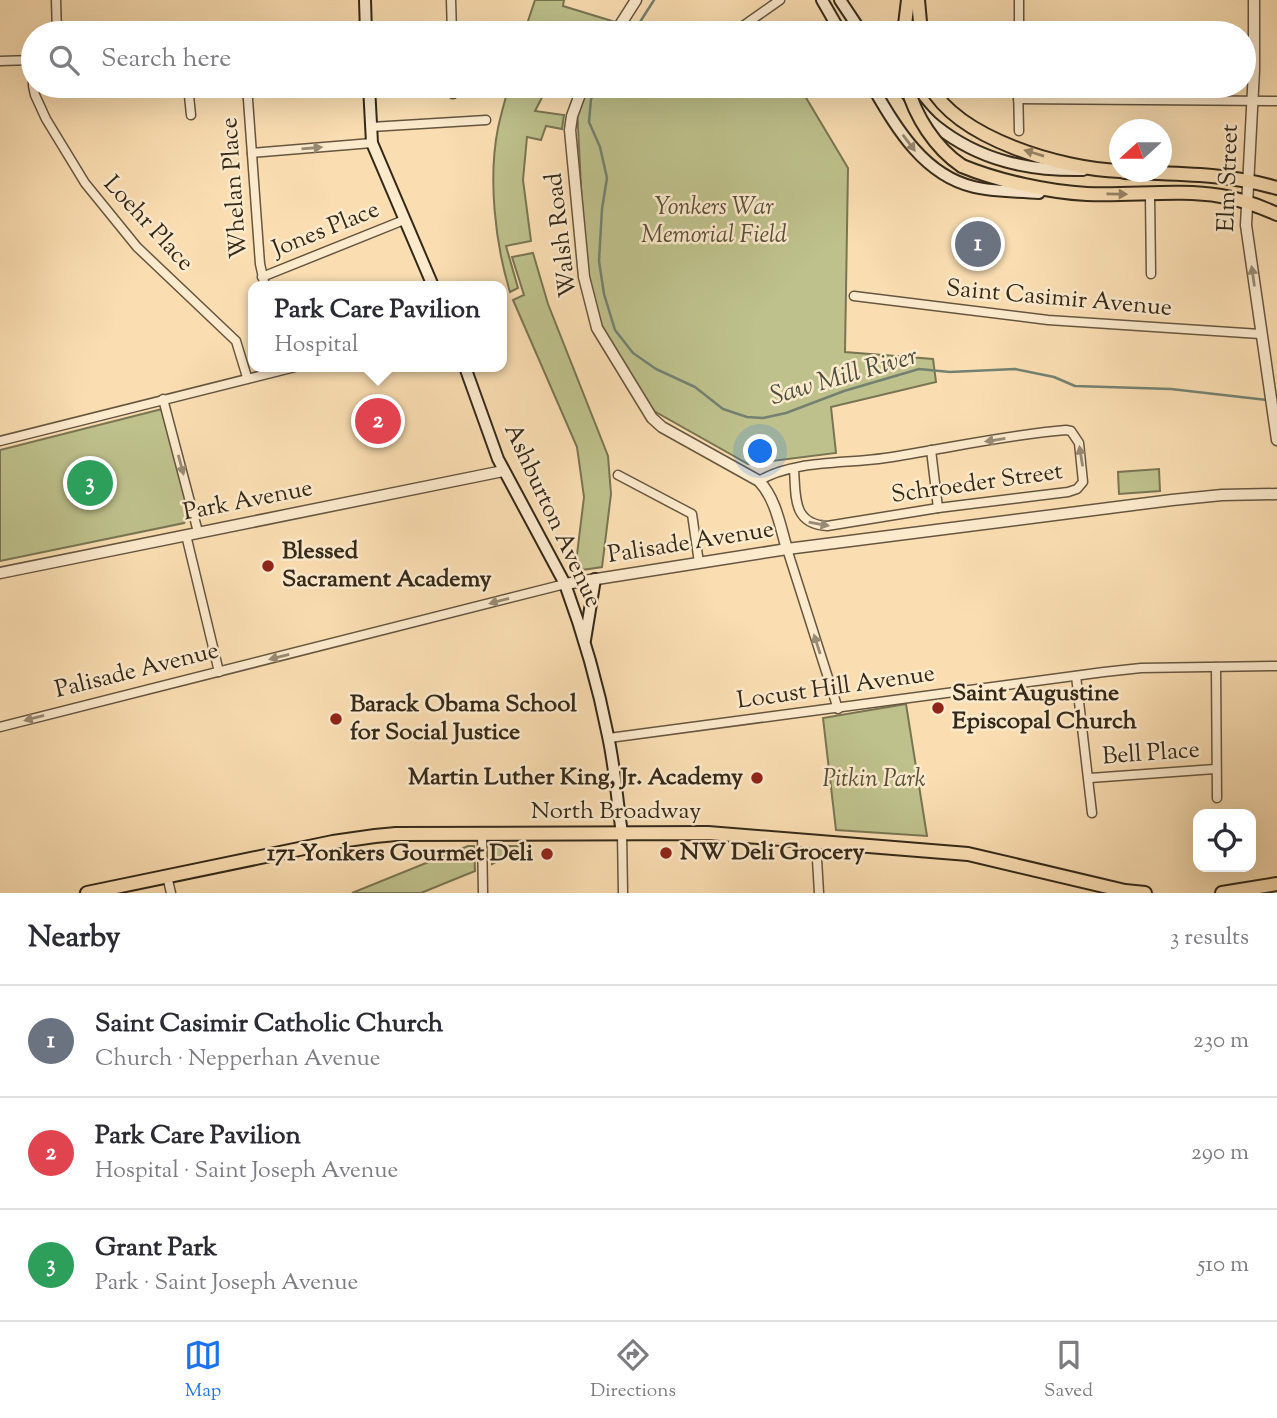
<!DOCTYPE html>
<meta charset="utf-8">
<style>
:root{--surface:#fff;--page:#f7f7f7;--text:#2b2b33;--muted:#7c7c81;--line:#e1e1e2;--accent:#1a73e8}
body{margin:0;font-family:"Sorts Mill Goudy",serif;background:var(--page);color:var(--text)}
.controls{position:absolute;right:21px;bottom:21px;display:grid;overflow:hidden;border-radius:14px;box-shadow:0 7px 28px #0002}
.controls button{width:63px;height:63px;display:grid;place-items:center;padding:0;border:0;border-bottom:2px solid var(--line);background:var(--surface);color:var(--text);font:35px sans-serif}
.compass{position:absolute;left:1109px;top:119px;width:63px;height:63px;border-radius:50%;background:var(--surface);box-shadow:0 7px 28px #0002;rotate:249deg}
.you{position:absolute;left:761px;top:452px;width:24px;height:24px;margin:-18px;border:5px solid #fff;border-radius:50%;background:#1a73e8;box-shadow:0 0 0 10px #1a73e833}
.badge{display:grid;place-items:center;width:46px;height:46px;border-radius:50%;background:var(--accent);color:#fff;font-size:23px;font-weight:700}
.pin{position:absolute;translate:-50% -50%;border:4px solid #fff;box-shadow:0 2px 7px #0006}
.popup{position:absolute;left:248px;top:281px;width:259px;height:91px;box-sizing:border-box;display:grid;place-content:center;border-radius:14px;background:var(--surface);filter:drop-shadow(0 2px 5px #0005);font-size:23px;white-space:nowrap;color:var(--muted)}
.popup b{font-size:26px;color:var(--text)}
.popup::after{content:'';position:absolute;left:50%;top:100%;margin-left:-14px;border:14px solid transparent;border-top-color:var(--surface)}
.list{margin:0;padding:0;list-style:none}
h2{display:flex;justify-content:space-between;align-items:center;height:91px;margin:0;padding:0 28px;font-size:30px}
h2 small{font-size:23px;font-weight:400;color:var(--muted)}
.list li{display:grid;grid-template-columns:46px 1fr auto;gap:21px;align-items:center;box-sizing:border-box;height:112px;padding:0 28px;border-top:2px solid var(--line)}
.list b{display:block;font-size:26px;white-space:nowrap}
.list p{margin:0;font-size:23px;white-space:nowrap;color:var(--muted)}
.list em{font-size:23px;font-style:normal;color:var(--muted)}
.icon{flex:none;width:38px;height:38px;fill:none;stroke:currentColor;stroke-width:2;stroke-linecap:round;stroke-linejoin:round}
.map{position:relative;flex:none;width:1277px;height:893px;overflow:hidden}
.search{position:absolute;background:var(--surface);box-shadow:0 7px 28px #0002;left:21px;right:21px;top:21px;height:77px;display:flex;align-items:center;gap:18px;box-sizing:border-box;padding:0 24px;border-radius:38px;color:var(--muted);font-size:26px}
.sheet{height:427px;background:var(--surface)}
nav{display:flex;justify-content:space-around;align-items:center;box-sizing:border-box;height:98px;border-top:2px solid var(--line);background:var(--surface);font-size:19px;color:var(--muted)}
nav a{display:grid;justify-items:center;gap:4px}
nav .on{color:var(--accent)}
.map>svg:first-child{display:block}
</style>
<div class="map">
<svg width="1277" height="893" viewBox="0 0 1277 893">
<rect width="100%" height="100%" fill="#fadeb2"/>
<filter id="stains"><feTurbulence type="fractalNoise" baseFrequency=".00286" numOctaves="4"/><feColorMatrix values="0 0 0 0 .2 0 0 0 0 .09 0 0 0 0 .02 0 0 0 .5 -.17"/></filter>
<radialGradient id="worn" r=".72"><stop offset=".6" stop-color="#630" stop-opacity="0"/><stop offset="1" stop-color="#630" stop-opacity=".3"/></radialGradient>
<!-- green -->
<g fill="#bec18c" stroke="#797552" stroke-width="2">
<polygon points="535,0 564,0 563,6 625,25 639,33 524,33"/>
<path d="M 509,86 L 548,86 L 535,111 L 564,115 L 562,129 L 546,126 L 541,140 L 527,137 L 523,180 L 531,241 L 506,246 L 518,288 L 510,292 C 495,243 488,178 498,128 C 501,114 505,100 509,86 Z"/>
<polygon points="576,86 799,86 848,168 845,352 933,359 936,382 831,407 836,453 748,464 654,411 599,327 585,268"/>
<polygon points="533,253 548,304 608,456 611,494 602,567 575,571 584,497 577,447 513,300 524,295 512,257"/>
<polygon points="162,409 189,515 184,523 0,561 0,450"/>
<polygon points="1159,469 1160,491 1119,494 1118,472"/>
<polygon points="906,704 927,836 836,830 823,718"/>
<polygon points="468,846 474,846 475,871 421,893 352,893"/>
<polygon points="492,846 526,846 492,864"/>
</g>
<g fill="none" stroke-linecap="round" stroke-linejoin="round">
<!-- stream -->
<g stroke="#748171" stroke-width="2.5">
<polyline points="633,33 654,0"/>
<polyline points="599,86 591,99 589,122 600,147 607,178 602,209 599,261 604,294 615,330 633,353 656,369 695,387 723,409 747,417 763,418 786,413 844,391 919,369 950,372 1015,369 1054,377 1075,386 1171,389 1267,400"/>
</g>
<!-- minor casing -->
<g stroke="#66563f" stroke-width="11">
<g id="minor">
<polyline points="56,0 57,33"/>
<polyline points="451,0 452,33"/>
<polyline points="733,33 780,0"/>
<polyline points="1019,33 1019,0"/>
<polyline points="32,60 33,84"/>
<polyline points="0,61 33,60"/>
<polyline points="33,86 35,95 46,119 85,183 137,247 236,341 247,377"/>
<polyline points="188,86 191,115"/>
<polyline points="247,86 260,264 265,286"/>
<polyline points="453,86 453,94"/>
<polyline points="1018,86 1019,131"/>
<polyline points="1018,99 1277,101"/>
<polyline points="371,127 486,120"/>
<polyline points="252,153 372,143"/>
<polyline points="1150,195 1151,274"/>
<polyline points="262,277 404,220"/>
<polyline points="854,296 1048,320 1260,334"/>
<polyline points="163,399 198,532"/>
<polyline points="0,441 295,367"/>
<polyline points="931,450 938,508"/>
<polyline points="618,475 692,514 699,563"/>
<path d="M 759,481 C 792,460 846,464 885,458 C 945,449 1005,435 1066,430 L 1071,431 L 1079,443 L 1083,482 L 1077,489 L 1068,492 L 938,508 L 827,526 C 792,524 796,496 794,469"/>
<polyline points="186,535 219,672"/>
<polyline points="787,549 838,709"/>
<polyline points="1216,667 1217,798"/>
<polyline points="1076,676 1092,813"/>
<polyline points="0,727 565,584"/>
<polyline points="609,738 1104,672 1141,668 1277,666"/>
<polyline points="1090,778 1215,769"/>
<polyline points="622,833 623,893"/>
<polyline points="482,834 483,893"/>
<polyline points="816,842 819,893"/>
<polyline points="167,876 171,893"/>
</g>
</g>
<!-- tertiary casing -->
<g stroke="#66563f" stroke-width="13">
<g id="tertiary">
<polyline points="1254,0 1254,70 1246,225 1277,440"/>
<polyline points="615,33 636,0"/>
<path d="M 583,86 L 572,116 L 570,130 L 584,277 L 597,328 L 652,418 L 662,427 L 759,481 C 776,499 780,526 787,549"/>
<polyline points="0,573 503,471"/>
<polyline points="565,584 787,549 1172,500 1222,495 1277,494"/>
</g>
</g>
<!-- secondary casing -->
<g stroke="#342919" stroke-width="14">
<g id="secondary">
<polyline points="365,0 366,33"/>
<polyline points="822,0 841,33"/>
<polyline points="840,0 862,33"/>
<polyline points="369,86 372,143 433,286"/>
<path d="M 872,86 C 896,127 923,175 974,187 C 994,192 1018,191 1039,193"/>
<path d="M 900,86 C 912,99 922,115 936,126 C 980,161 1029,171 1083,170"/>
<path d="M 465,367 L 498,459 L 565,584 C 583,633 598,685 608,736 C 615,768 617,801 622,833"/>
<polyline points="585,640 595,579"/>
</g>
</g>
<!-- primary casing -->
<g stroke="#342919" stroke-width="16">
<g id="primary">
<polyline points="918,0 921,33"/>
<polyline points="904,33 908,0"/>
<path d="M 930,86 C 959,139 1062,169 1120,171"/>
<path d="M 962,166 C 998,181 1049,192 1087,194 C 1131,196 1179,189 1221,196 C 1241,199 1259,206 1277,214"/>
<path d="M 1124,172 C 1178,174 1224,173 1277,188"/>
<polyline points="87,893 333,842 375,836 396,834 708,833 968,854 1125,891 1145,893"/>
<polyline points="1222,893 1277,884"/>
</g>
</g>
<!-- minor -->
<use href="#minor" stroke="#fceacd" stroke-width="8"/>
<!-- tertiary -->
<use href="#tertiary" stroke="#fceacd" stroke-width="10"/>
<!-- secondary -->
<use href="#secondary" stroke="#fceacd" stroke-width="10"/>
<!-- primary -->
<use href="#primary" stroke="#fadeb2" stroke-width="12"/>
<!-- primary-bridge casing -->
<g stroke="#342919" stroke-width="16" stroke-linecap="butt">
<path id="primary-bridge" d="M 907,86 C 915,116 935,148 962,166"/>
</g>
<!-- primary-bridge -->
<use href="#primary-bridge" stroke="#fadeb2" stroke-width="12"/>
</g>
<!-- one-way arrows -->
<defs><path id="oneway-solid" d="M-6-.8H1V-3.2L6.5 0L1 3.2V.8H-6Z" transform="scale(1.75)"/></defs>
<g fill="#988a73">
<use href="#oneway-solid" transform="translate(909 143) rotate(53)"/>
<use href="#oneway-solid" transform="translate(312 148) rotate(-5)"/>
<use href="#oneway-solid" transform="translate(1253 276) rotate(-98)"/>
<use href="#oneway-solid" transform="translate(995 440) rotate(171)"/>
<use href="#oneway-solid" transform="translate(1081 456) rotate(-99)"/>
<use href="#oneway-solid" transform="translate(181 465) rotate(75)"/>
<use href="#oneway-solid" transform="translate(819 524) rotate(10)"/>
<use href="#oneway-solid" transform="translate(499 601) rotate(165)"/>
<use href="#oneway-solid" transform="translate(817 644) rotate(-108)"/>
<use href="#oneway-solid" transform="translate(279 657) rotate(166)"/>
<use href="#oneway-solid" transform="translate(34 718) rotate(165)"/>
</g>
<g fill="#978466">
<use href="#oneway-solid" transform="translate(1034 153) rotate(-163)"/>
<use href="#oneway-solid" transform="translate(1117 194) rotate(1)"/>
</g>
<!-- markers -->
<g fill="#8f2418" stroke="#fceacd" stroke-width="2.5">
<circle cx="268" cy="566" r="7"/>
<circle cx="938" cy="708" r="7"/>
<circle cx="336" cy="719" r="7"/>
<circle cx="757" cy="778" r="7"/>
<circle cx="666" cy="853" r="7"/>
<circle cx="547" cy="854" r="7"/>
</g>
<g text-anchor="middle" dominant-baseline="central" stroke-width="5" stroke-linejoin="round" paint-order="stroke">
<!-- street labels -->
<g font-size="24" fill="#342919" stroke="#fceacd">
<text transform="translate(1229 178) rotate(-88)">Elm Street</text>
<text transform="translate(235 188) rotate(-94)">Whelan Place</text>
<text transform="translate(148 224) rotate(47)">Loehr Place</text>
<text transform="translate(326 230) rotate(-22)">Jones Place</text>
<text transform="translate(562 235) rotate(-97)">Walsh Road</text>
<text transform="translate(1059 299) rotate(5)">Saint Casimir Avenue</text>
<text transform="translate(977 484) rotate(-8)">Schroeder Street</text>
<text transform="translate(248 501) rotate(-11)">Park Avenue</text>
<text transform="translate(552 516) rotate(65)">Ashburton Avenue</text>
<text transform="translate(691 543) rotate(-9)">Palisade Avenue</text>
<text transform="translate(137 671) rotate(-14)">Palisade Avenue</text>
<text transform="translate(836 688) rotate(-8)">Locust Hill Avenue</text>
<text transform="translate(1151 754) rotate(-4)">Bell Place</text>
<text x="616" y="812">North Broadway</text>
</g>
<!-- park labels -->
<g font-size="24" font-style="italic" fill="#564f36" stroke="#fceacd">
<text x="714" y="208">Yonkers War<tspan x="714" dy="28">Memorial Field</tspan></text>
<text x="874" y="780">Pitkin Park</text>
</g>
<!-- poi labels -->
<g font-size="24" font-weight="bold" fill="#342919" stroke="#fceacd" text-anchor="start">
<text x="282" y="552">Blessed<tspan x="282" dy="28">Sacrament Academy</tspan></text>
<text x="952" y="694">Saint Augustine<tspan x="952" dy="28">Episcopal Church</tspan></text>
<text x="350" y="705">Barack Obama School<tspan x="350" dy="28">for Social Justice</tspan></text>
<text x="743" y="778" text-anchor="end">Martin Luther King, Jr. Academy</text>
<text x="680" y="853">NW Deli Grocery</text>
<text x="533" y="854" text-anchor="end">171 Yonkers Gourmet Deli</text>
</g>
<!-- water labels -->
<g font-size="26" font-style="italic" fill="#4e4e3e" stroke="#fceacd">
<text transform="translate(844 377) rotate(-16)">Saw Mill River</text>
</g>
</g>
<rect width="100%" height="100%" filter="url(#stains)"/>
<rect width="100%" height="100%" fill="url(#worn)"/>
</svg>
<div class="controls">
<button><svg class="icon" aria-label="locate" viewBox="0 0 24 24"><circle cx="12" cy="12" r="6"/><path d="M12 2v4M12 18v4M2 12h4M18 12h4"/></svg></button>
</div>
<svg class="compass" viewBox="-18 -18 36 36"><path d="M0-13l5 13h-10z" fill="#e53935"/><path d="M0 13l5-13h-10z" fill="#7c7c81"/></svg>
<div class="you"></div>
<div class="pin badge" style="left:978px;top:244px;background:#6b7280">1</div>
<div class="pin badge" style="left:378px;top:421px;background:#e0444e">2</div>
<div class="popup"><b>Park Care Pavilion</b>Hospital</div>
<div class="pin badge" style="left:90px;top:483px;background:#2e9e5b">3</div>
<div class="search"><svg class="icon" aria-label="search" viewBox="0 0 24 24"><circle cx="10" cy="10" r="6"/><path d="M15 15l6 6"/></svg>Search here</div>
</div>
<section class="sheet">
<h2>Nearby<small>3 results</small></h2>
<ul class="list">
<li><span class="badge" style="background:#6b7280">1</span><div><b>Saint Casimir Catholic Church</b><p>Church · Nepperhan Avenue</p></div><em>230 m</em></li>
<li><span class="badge" style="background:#e0444e">2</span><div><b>Park Care Pavilion</b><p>Hospital · Saint Joseph Avenue</p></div><em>290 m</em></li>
<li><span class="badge" style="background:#2e9e5b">3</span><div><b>Grant Park</b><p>Park · Saint Joseph Avenue</p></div><em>510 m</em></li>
</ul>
</section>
<nav>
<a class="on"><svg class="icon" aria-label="map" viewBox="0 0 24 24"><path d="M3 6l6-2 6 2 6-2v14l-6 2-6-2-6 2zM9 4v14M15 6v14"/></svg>Map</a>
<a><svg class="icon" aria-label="directions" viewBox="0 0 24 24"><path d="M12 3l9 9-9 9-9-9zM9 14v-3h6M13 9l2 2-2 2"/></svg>Directions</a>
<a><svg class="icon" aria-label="saved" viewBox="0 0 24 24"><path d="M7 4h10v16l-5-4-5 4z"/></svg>Saved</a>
</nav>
